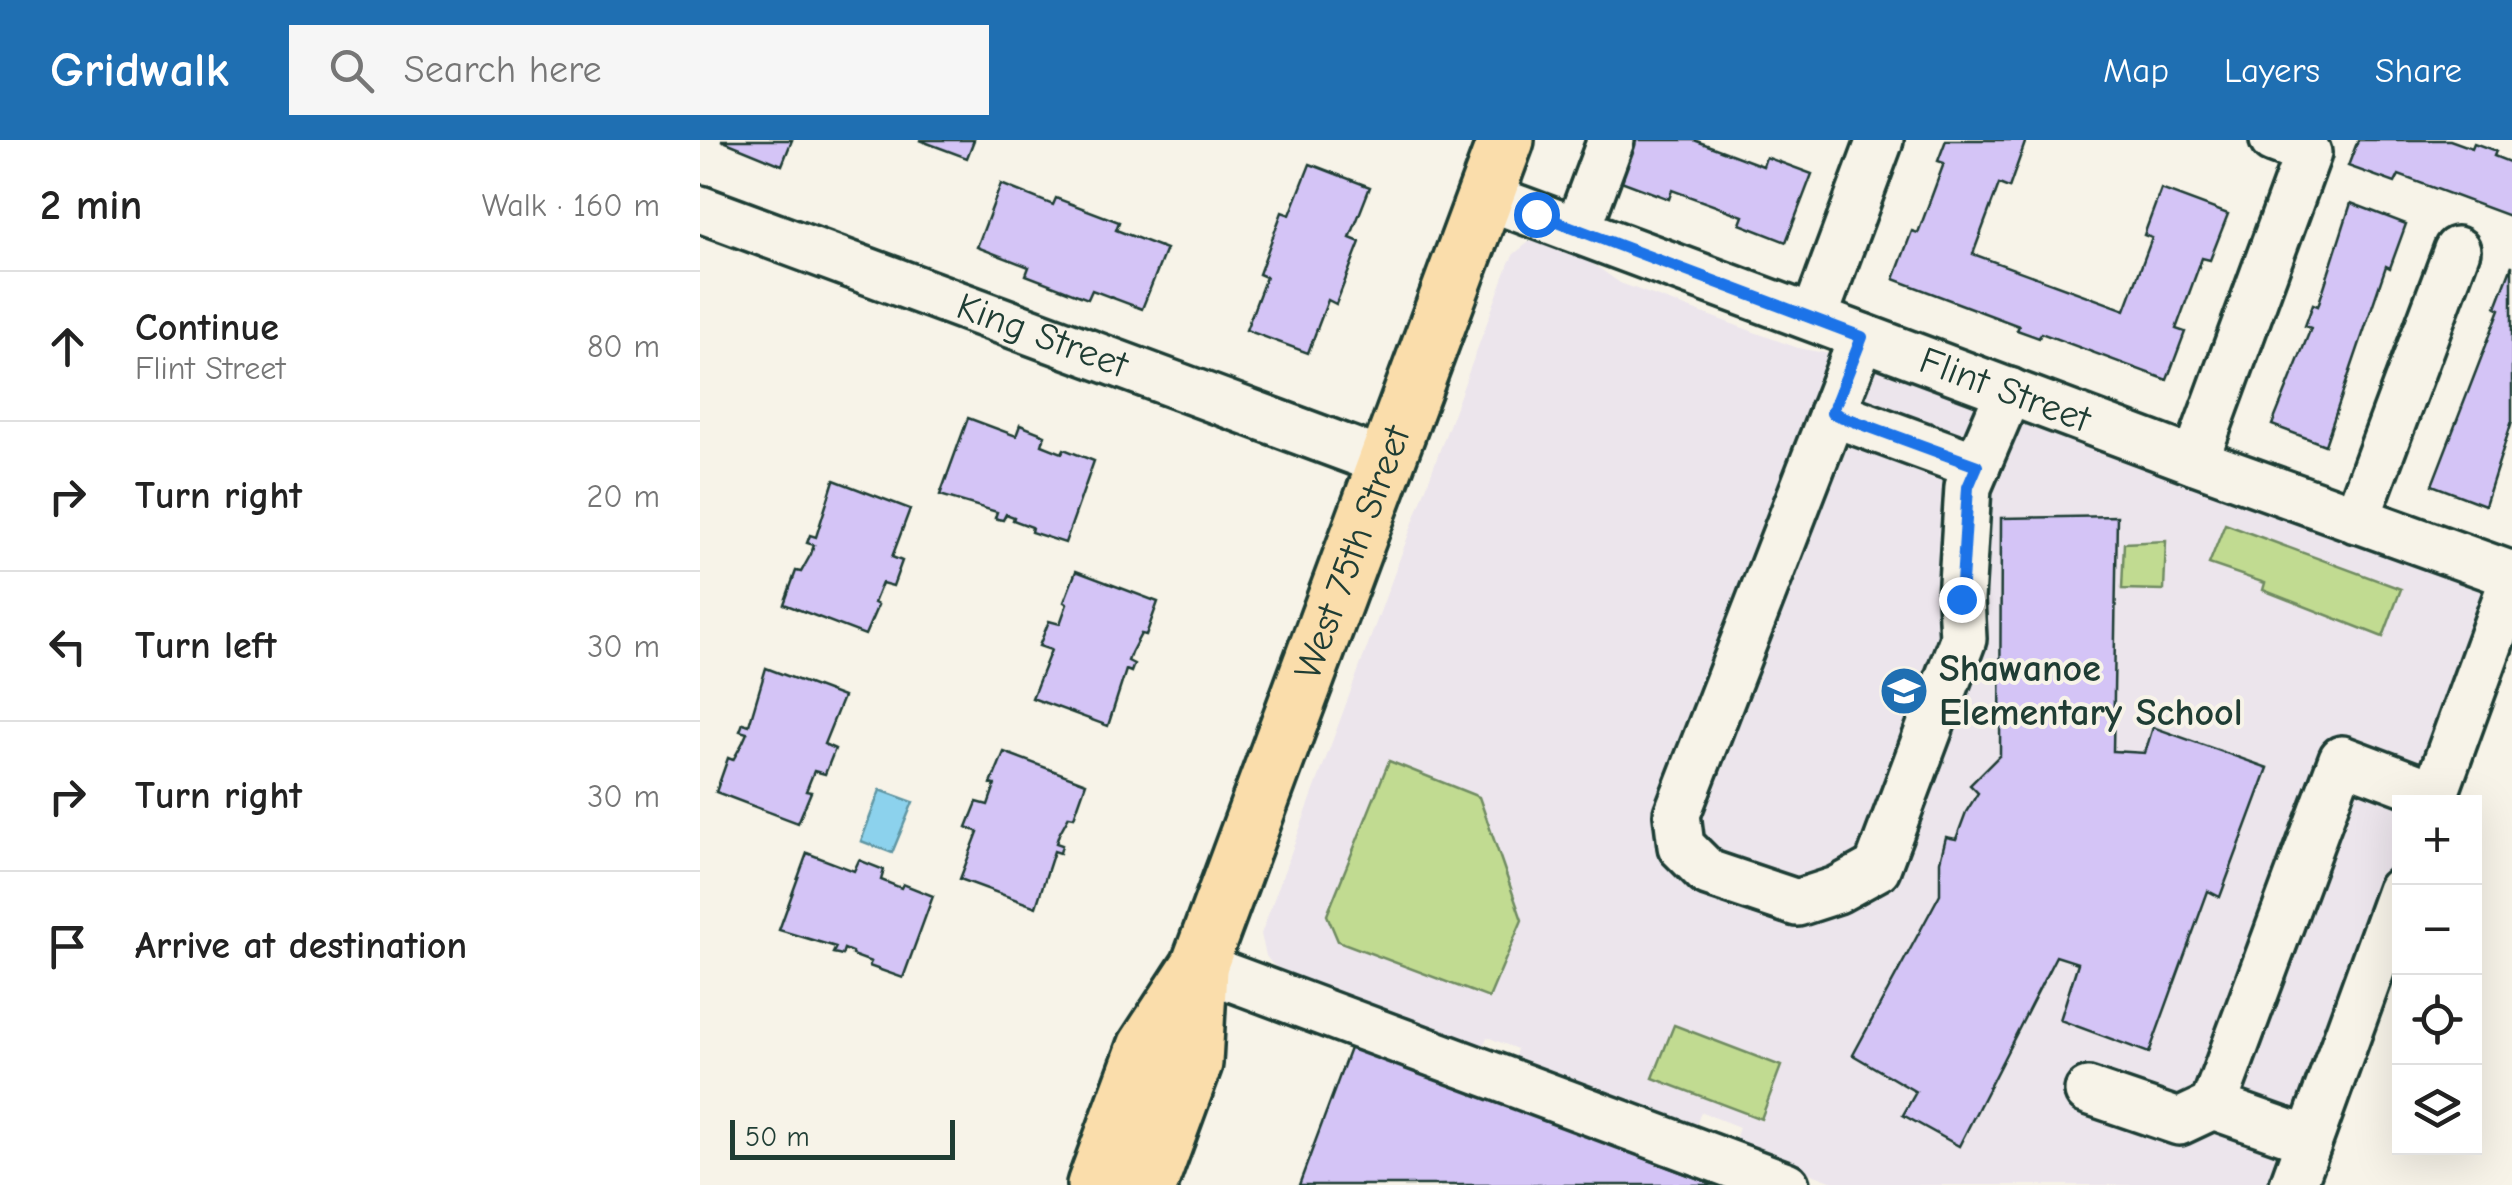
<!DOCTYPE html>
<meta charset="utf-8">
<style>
:root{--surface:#fff;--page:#f6f6f6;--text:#222;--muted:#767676;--line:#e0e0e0;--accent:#1f6fb2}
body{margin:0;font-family:"Comic Neue",sans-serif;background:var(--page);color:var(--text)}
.controls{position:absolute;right:30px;bottom:30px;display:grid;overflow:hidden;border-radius:0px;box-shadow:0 10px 40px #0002}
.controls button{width:90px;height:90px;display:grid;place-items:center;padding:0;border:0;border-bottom:2px solid var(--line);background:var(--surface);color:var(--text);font:50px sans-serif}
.scale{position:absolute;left:30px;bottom:25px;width:225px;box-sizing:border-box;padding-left:10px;border:5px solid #1f3d34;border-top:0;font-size:28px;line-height:35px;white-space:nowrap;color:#1f3d34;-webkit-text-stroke:8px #f7f3e8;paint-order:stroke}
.stop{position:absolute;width:30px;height:30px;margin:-22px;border:8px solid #1a73e8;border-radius:50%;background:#fff}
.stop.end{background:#1a73e8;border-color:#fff;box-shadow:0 2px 10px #0008}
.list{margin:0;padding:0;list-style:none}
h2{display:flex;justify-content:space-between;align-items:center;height:130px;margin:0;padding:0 40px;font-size:42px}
h2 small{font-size:32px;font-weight:400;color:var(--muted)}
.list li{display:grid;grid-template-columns:65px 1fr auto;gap:30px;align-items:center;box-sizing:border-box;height:150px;padding:0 40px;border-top:2px solid var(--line)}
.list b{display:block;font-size:38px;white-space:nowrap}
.list p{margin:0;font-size:32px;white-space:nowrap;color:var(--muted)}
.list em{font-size:32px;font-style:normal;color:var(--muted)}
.icon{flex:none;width:55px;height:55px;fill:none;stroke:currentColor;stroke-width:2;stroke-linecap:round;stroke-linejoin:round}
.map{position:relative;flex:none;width:1812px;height:1045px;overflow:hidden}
header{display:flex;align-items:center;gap:60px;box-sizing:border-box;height:140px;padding:0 50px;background:var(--accent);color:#fff}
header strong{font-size:48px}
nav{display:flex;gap:55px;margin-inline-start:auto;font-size:35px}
.search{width:700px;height:90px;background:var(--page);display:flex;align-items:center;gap:25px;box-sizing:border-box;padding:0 35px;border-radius:0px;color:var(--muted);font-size:38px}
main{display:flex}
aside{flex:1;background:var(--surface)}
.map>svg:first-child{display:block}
</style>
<header>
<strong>Gridwalk</strong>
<div class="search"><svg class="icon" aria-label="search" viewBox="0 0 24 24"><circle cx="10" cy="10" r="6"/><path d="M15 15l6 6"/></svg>Search here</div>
<nav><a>Map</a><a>Layers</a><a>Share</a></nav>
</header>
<main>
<aside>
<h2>2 min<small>Walk · 160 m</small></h2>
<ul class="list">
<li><svg class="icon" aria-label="ahead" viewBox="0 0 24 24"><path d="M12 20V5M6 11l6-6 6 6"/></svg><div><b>Continue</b><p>Flint Street</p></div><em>80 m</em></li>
<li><svg class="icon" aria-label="right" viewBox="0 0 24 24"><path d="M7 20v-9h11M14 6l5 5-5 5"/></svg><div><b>Turn right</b></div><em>20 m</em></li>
<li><svg class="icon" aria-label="left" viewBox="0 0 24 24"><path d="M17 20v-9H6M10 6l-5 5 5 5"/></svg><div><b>Turn left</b></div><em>30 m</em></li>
<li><svg class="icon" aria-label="right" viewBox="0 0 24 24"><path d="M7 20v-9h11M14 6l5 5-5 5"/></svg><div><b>Turn right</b></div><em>30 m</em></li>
<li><svg class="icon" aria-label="arrive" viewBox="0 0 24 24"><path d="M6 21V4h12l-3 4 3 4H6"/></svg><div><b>Arrive at destination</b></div></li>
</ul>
</aside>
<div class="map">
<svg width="1812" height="1045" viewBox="0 0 1812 1045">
<rect width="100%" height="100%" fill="#f7f3e8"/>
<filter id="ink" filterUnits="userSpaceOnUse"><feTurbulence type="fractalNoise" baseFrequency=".01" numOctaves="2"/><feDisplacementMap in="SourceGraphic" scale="20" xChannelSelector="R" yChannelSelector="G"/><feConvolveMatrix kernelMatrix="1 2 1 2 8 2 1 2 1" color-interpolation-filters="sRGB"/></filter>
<g filter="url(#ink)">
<!-- built -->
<polygon fill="#ece5ec" points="849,100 872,109 920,143 1098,208 1189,225 1776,442 1787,458 1715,662 1700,662 1699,703 1575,1045 1141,1045 1034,1004 1039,987 1001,972 995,988 814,920 817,909 787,897 782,909 585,833 572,824 566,816 561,794 809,123 814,114 829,102"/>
<!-- green -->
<g fill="#c1db91" stroke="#708c62" stroke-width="2.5">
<polygon points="1525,384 1701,449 1683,497 1563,450 1565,443 1509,424"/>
<polygon points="1466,401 1464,450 1422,449 1424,403"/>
<polygon points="689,621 779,657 822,780 789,858 638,801 627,775"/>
<polygon points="974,885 1081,926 1061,979 953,938"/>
</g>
<!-- water -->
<polygon fill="#8cd2ed" stroke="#6096a3" stroke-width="2.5" points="180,650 213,662 192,713 161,701"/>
<!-- building -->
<g fill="#d4c4f6" stroke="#1f3d34" stroke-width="2.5">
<polygon points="21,0 92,0 82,25"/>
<polygon points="219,0 274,0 267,18"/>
<polygon points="936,0 994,0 1063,26 1066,17 1112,34 1086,102 1040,84 1043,76 972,50 969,59 921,41"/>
<polygon points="1246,0 1326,0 1309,48 1299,44 1273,114 1425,170 1452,98 1444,95 1461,49 1528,74 1510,120 1502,118 1476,189 1485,192 1467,240 1341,193 1339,198 1317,190 1319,186 1194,139 1212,91 1218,93 1244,23 1238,21"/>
<polygon points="1658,0 1750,0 1772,8 1774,3 1796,11 1794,16 1812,23 1812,77 1699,35 1695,43 1648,26"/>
<polygon points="610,24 670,47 650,98 660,102 636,164 628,160 608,213 546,190 566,137 559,134 582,72 590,75"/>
<polygon points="301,44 353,65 356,58 419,82 416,90 466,109 442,169 392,150 388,159 326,135 329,127 277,107"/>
<polygon points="1651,63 1706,84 1690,128 1686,126 1625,305 1572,285 1611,188 1605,186 1613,164 1618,166"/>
<polygon points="1812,125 1812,281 1785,365 1732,345 1800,169 1796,167"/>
<polygon points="268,278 316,296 320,285 345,295 342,305 362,313 364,309 394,321 365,403 331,392 332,387 313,380 314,377 306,374 303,380 298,379 295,378 297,372 240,355"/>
<polygon points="134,340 210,369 192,417 202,421 193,446 182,443 174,463 178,465 165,495 84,464 96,431 101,432 111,414 114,405 107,403 110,395 116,397"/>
<polygon points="1417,376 1413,611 1445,613 1453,587 1568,628 1520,757 1508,751 1449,913 1360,880 1378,823 1356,816 1259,1006 1203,975 1216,952 1153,915 1240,754 1240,721 1246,697 1256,699 1266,672 1278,653 1270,645 1300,615 1301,378"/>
<polygon points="376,431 458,462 446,495 441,494 431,513 428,521 434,524 431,532 426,530 408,586 332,558 351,510 339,506 349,481 360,484 367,464 364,462"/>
<polygon points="66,528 143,557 124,604 135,609 125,634 114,631 106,651 111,652 98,683 16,652 28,618 33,620 43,602 47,593 40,591 43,583 49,585"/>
<polygon points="304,612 386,643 374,677 369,676 359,694 356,703 362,705 360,713 354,711 336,767 260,739 278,692 267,687 277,662 288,665 295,645 291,644"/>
<polygon points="107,713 154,731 159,720 184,730 181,740 201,748 203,744 233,756 203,838 169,826 171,822 152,815 152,812 144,809 142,815 138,814 133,813 136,807 79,790"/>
<polygon points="652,903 672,914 1015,1045 599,1045"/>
</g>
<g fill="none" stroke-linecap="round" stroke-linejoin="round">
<!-- minor casing -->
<g stroke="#1f3d34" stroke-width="52">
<g id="minor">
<path id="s1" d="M 785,56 L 1495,321 L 1812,435"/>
<path id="s2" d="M 0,69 L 686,323"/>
<polyline points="878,89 911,0"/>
<polyline points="1114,178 1180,0"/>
<polyline points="1162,197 977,674 981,706 1008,733 1097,763 1137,750 1177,728 1263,499 1261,459 1268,347 1309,251"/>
<polyline points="1132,273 1277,326"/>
<polyline points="1495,321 1608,13 1573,0"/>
<polyline points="1656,380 1757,110"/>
<polyline points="1732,662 1812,442"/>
<polyline points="499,826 1086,1045"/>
<polyline points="1388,951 1479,982 1513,966"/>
<polyline points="1609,1000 1513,966 1642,619 1735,654"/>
<polyline points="1593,1045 1700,751"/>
</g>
</g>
<!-- major casing -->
<g stroke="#1f3d34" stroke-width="62">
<g id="major">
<path id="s3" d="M 395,1045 L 446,907 L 499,826 L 806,0"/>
<polyline points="449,1045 494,923 499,829"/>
</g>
</g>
<!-- minor -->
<use href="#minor" stroke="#f7f3e8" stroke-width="45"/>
<!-- major -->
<use href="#major" stroke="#faddab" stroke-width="55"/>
</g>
</g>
<g fill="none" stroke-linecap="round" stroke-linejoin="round" filter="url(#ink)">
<!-- route -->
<polyline stroke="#1a73e8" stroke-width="12" points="836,74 1162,197 1132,273 1277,326 1268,347 1261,459"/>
</g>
<!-- icons -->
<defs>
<g id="school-disc" transform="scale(2.5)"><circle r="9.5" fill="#1f6fb2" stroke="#f7f3e8"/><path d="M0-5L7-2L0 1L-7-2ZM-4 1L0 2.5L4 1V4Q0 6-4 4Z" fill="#fff"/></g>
</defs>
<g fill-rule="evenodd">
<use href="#school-disc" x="1204" y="551"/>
</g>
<g text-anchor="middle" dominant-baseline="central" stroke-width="8" stroke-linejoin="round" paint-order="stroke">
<!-- street labels -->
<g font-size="38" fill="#1f3d34" stroke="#f7f3e8">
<text stroke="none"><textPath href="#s2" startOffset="365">King Street</textPath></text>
<text stroke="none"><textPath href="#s1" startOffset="555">Flint Street</textPath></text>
<text stroke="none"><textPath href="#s3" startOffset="685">West 75th Street</textPath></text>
</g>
<!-- poi labels -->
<g font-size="38" font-weight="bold" fill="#1f3d34" stroke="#f7f3e8" text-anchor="start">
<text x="1239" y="529">Shawanoe<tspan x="1239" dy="44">Elementary School</tspan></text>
</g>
</g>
</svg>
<div class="controls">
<button>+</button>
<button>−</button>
<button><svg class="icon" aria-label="locate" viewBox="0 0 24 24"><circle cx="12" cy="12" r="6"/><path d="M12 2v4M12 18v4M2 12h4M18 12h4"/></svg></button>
<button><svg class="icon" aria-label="layers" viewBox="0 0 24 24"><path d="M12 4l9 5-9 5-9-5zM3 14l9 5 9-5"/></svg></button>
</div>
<div class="scale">50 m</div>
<div class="stop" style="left:836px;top:74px"></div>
<div class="stop end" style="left:1261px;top:459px"></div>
</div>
</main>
